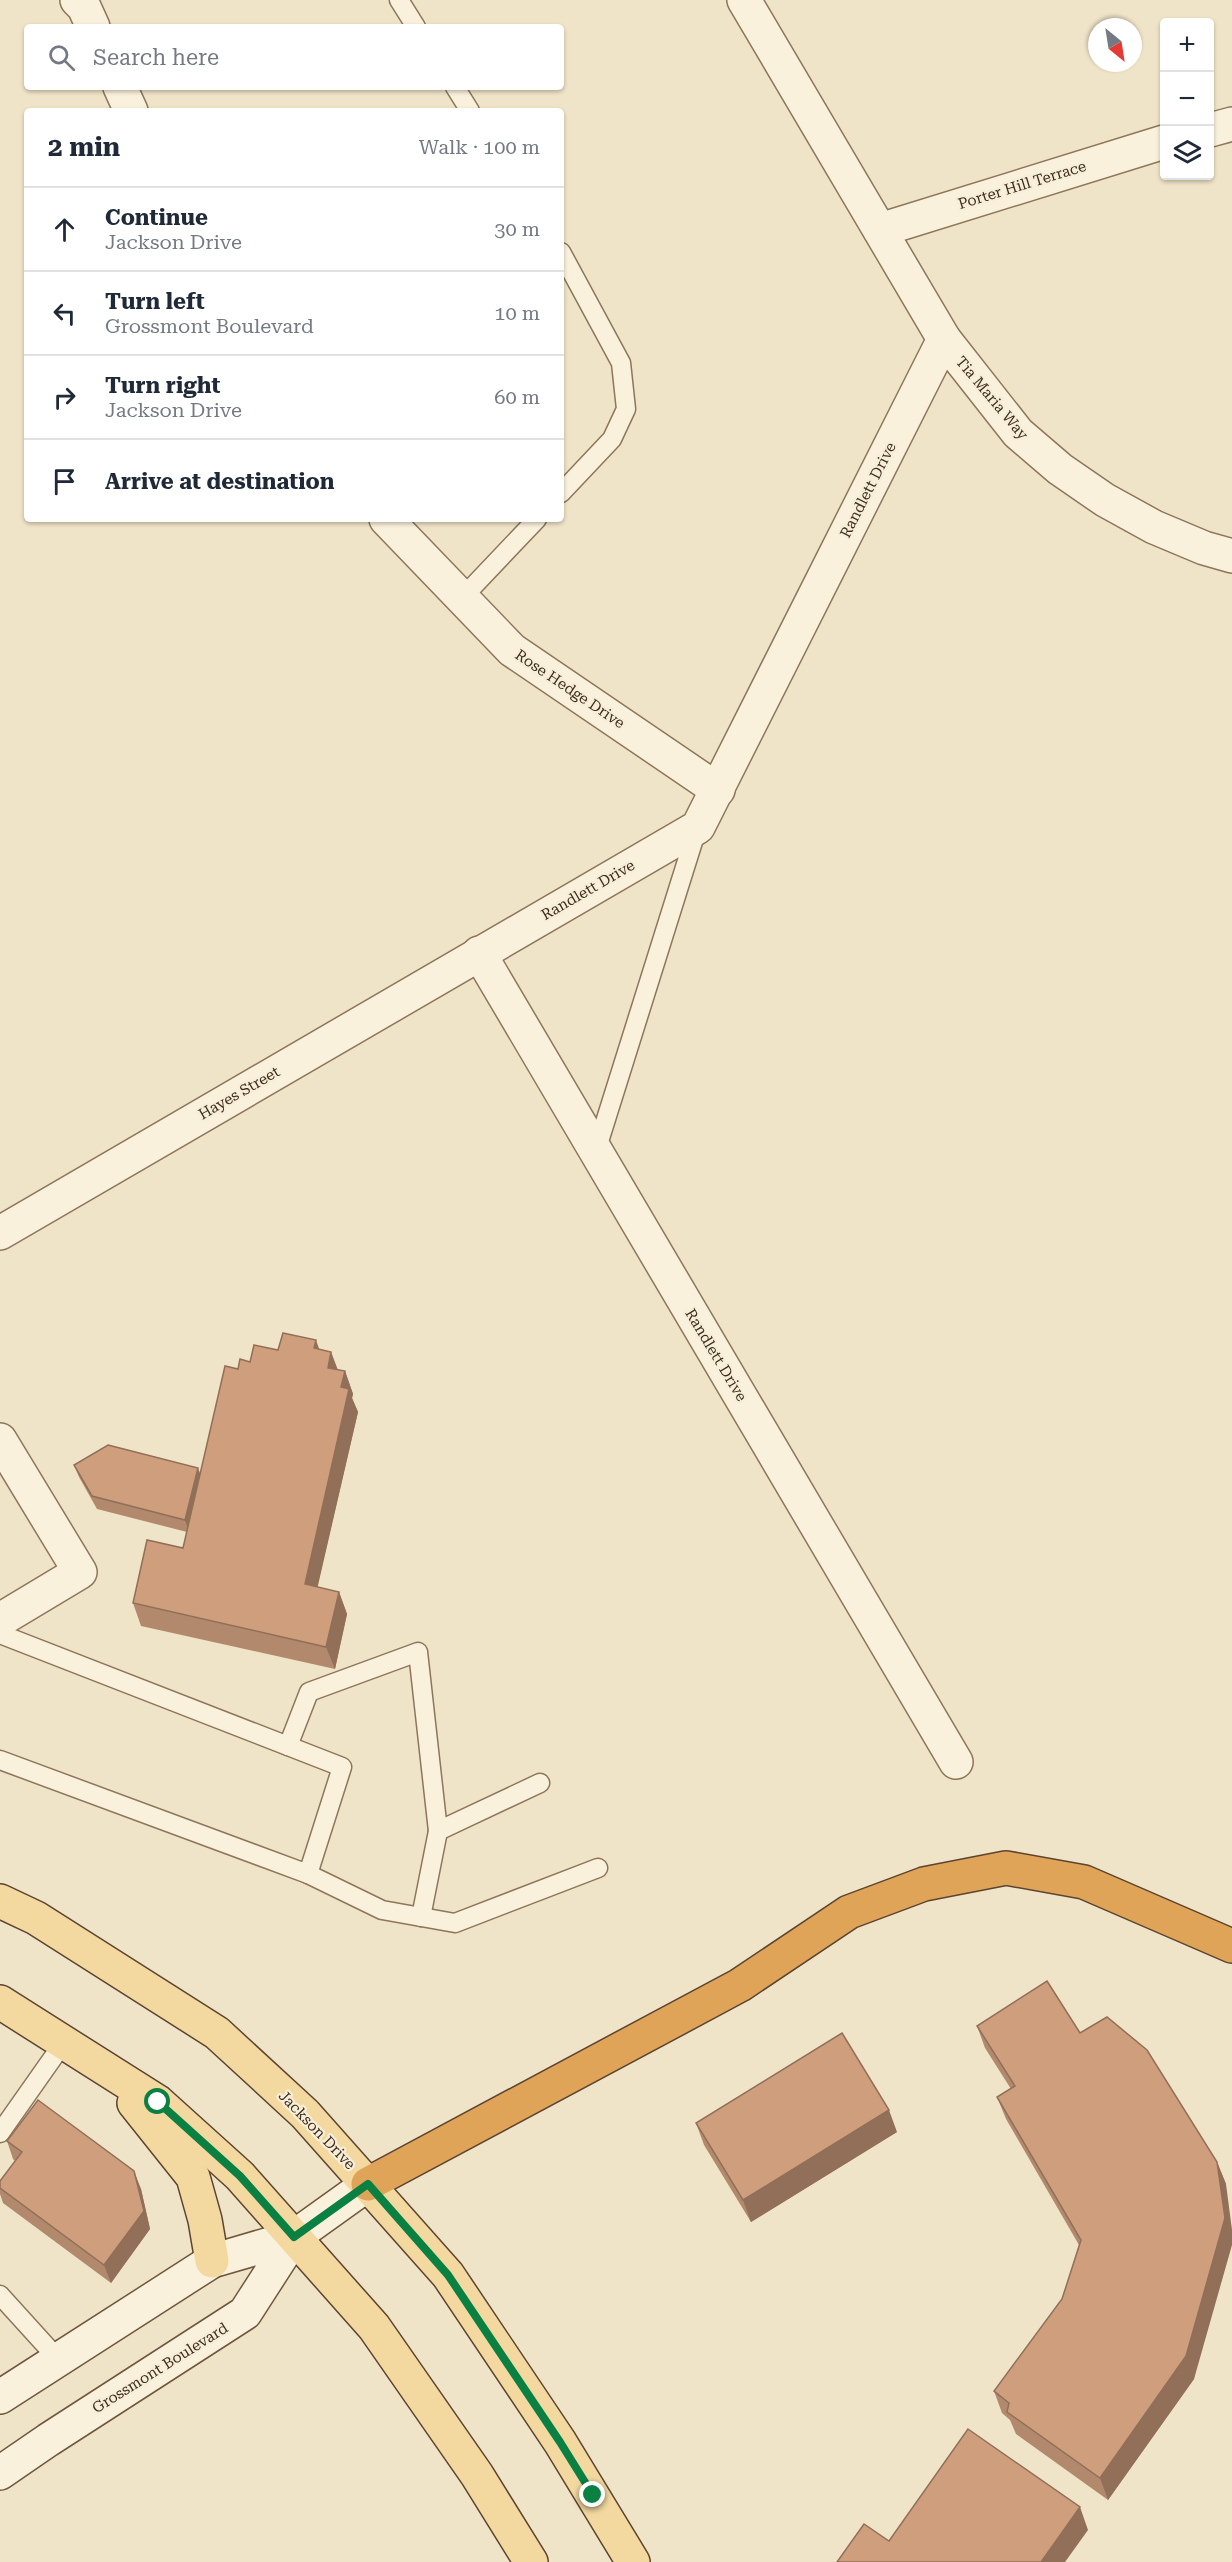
<!DOCTYPE html>
<meta charset="utf-8">
<style>
:root{--surface:#fff;--page:#f2f2f3;--text:#1f2937;--muted:#747a83;--line:#e0e1e3}
body{margin:0;font-family:"Roboto Serif",serif;background:var(--page);color:var(--text)}
.controls{position:absolute;right:18px;top:18px;display:grid;overflow:hidden;border-radius:6px;box-shadow:0 2px 4px #0004}
.controls button{width:54px;height:54px;display:grid;place-items:center;padding:0;border:0;border-bottom:2px solid var(--line);background:var(--surface);color:var(--text);font:30px sans-serif}
.compass{position:absolute;left:1088px;top:18px;width:54px;height:54px;border-radius:50%;background:var(--surface);box-shadow:0 2px 4px #0004;rotate:150deg}
.stop{position:absolute;width:18px;height:18px;margin:-14px;border:4px solid #0b8043;border-radius:50%;background:#fff}
.stop.end{background:#0b8043;border-color:#fff;box-shadow:0 2px 6px #0008}
.list{margin:0;padding:0;list-style:none}
h2{display:flex;justify-content:space-between;align-items:center;height:78px;margin:0;padding:0 24px;font-size:26px}
h2 small{font-size:20px;font-weight:400;color:var(--muted)}
.list li{display:grid;grid-template-columns:39px 1fr auto;gap:18px;align-items:center;box-sizing:border-box;height:84px;padding:0 24px;border-top:2px solid var(--line)}
.list b{display:block;font-size:22px;white-space:nowrap}
.list p{margin:0;font-size:20px;white-space:nowrap;color:var(--muted)}
.list em{font-size:20px;font-style:normal;color:var(--muted)}
.icon{flex:none;width:33px;height:33px;fill:none;stroke:currentColor;stroke-width:2;stroke-linecap:round;stroke-linejoin:round}
.map{position:relative;flex:none;width:1232px;height:2562px;overflow:hidden}
.search{position:absolute;background:var(--surface);box-shadow:0 2px 4px #0004;left:24px;top:24px;width:540px;height:66px;display:flex;align-items:center;gap:15px;box-sizing:border-box;padding:0 21px;border-radius:6px;color:var(--muted);font-size:22px}
.panel{position:absolute;background:var(--surface);box-shadow:0 2px 4px #0004;left:24px;top:108px;width:540px;height:414px;border-radius:6px}
.map>svg:first-child{display:block}
</style>
<div class="map">
<svg width="1232" height="2562" viewBox="0 0 1232 2562">
<rect width="100%" height="100%" fill="#f0e4c8"/>
<g fill="none" stroke-linecap="round" stroke-linejoin="round">
<!-- service casing -->
<g stroke="#8d765c" stroke-width="21">
<g id="service">
<polyline points="399,0 416,27"/>
<polyline points="455,87 470,111"/>
<polyline points="561,252 621,363 626,409 612,439 561,493"/>
<polyline points="462,598 537,519"/>
<polyline points="596,1151 697,829"/>
<polyline points="0,1634 342,1767 308,1874 0,1760"/>
<polyline points="288,1746 309,1692 418,1652 438,1831 421,1917"/>
<polyline points="438,1831 540,1783"/>
<polyline points="308,1874 382,1910 455,1923 598,1868"/>
<polyline points="0,2133 64,2042"/>
<polyline points="0,2295 58,2359"/>
</g>
</g>
<!-- minor casing -->
<g stroke="#8d765c" stroke-width="36">
<g id="minor">
<polyline points="77,0 84,7 93,27"/>
<polyline points="744,0 944,339 1018,433 1060,469 1105,500 1154,527 1204,548 1232,556"/>
<polyline points="120,87 131,111"/>
<polyline points="1210,130 1232,124"/>
<polyline points="880,230 1164,142"/>
<polyline points="386,519 512,650 718,790"/>
<polyline points="479,953 956,1762"/>
<polyline points="0,1233 698,827 944,339"/>
<polyline points="0,1440 80,1572 0,1620"/>
</g>
</g>
<!-- secondary casing -->
<g stroke="#6f573f" stroke-width="36">
<g id="secondary">
<polyline points="0,2397 212,2261 294,2237 368,2184"/>
<polyline points="0,2473 48,2440 245,2313 294,2237"/>
</g>
</g>
<!-- primary casing -->
<g stroke="#5b4430" stroke-width="36">
<g id="primary">
<polyline points="0,1901 36,1918 217,2033 305,2114 448,2275 560,2442 633,2562"/>
<polyline points="0,2002 158,2102 240,2176 374,2327 477,2475 531,2562"/>
<polyline points="134,2103 193,2177 205,2220 212,2261"/>
</g>
</g>
<!-- motorway casing -->
<g stroke="#5b4430" stroke-width="36">
<polyline id="motorway" points="368,2184 740,1985 849,1912 924,1884 1006,1868 1084,1882 1232,1946"/>
</g>
<!-- service -->
<use href="#service" stroke="#faf1dc" stroke-width="18"/>
<!-- minor -->
<use href="#minor" stroke="#faf1dc" stroke-width="33"/>
<!-- secondary -->
<use href="#secondary" stroke="#faf1dc" stroke-width="33"/>
<!-- primary -->
<use href="#primary" stroke="#f3d9a0" stroke-width="33"/>
<!-- motorway -->
<use href="#motorway" stroke="#e0a458" stroke-width="33"/>
</g>
<!-- wall -->
<g fill="#b2896c">
<polygon points="320,1349 331,1352 338,1370 345,1371 353,1394 352,1398 358,1412 317,1587 339,1592 347,1614 335,1669 141,1626 133,1603 183,1548 187,1532 97,1509 79,1477 74,1465 200,1474 238,1369 278,1350"/>
<polygon points="977,2026 1080,2033 1217,2162 1226,2184 1194,2379 1108,2500 1016,2434 1010,2420 1002,2413 994,2391 1062,2299 1079,2245 1006,2119 997,2097 1011,2089 985,2048"/>
<polygon points="696,2123 897,2132 751,2222 704,2145"/>
<polygon points="7,2141 141,2189 150,2229 111,2283 3,2203 0,2194 0,2181 15,2161 13,2159"/>
</g>
<!-- shaded-wall -->
<g fill="#916f58">
<polygon points="316,1340 324,1363 314,1348"/>
<polygon points="331,1352 339,1374 328,1368"/>
<polygon points="345,1371 353,1394 352,1398 358,1412 313,1607 305,1584"/>
<polygon points="198,1468 203,1481 189,1532 185,1520"/>
<polygon points="339,1592 347,1614 335,1669 326,1647"/>
<polygon points="889,2110 897,2132 751,2222 743,2200"/>
<polygon points="1217,2162 1226,2184 1232,2230 1232,2245 1194,2379 1108,2500 1100,2478"/>
<polygon points="134,2171 141,2189 150,2229 111,2283 104,2265"/>
<polygon points="1080,2507 1088,2530 1065,2562 1041,2562"/>
</g>
<!-- building -->
<g fill="#cf9f7d" stroke="#916f58" stroke-width="1.5">
<polygon points="283,1333 316,1340 314,1348 331,1352 328,1368 345,1371 341,1387 349,1389 305,1584 339,1592 326,1647 133,1603 147,1540 183,1548 225,1366 238,1369 240,1359 250,1362 254,1345 278,1350"/>
<polygon points="108,1445 198,1468 185,1520 92,1496 74,1465"/>
<polygon points="1047,1981 1080,2033 1107,2017 1147,2050 1217,2162 1225,2218 1186,2356 1100,2478 1007,2412 1009,2403 994,2391 1062,2299 1081,2240 997,2097 1015,2086 977,2026"/>
<polygon points="842,2033 889,2110 743,2200 696,2123"/>
<polygon points="38,2100 134,2171 144,2211 104,2265 0,2188 0,2181 22,2152 7,2141"/>
<polygon points="968,2429 1080,2507 1041,2562 837,2562 864,2524 889,2541"/>
</g>
<g fill="none" stroke-linecap="round" stroke-linejoin="round">
<!-- route -->
<polyline stroke="#0b8043" stroke-width="8" points="158,2102 240,2176 294,2237 368,2184 448,2275 560,2442 593,2495"/>
</g>
<g text-anchor="middle" dominant-baseline="central" stroke-width="4.5" stroke-linejoin="round" paint-order="stroke">
<!-- street labels -->
<g font-size="15" fill="#3d2e20" stroke="#f7eed8">
<text transform="translate(1022 185) rotate(-17)">Porter Hill Terrace</text>
<text transform="translate(992 398) rotate(50)">Tia Maria Way</text>
<text transform="translate(868 490) rotate(-63)">Randlett Drive</text>
<text transform="translate(570 689) rotate(34)">Rose Hedge Drive</text>
<text transform="translate(588 890) rotate(-30)">Randlett Drive</text>
<text transform="translate(239 1093) rotate(-30)">Hayes Street</text>
<text transform="translate(716 1355) rotate(59)">Randlett Drive</text>
<text transform="translate(317 2130) rotate(46)">Jackson Drive</text>
<text transform="translate(160 2368) rotate(-32)">Grossmont Boulevard</text>
</g>
</g>
</svg>
<div class="controls">
<button>+</button>
<button>−</button>
<button><svg class="icon" aria-label="layers" viewBox="0 0 24 24"><path d="M12 4l9 5-9 5-9-5zM3 14l9 5 9-5"/></svg></button>
</div>
<svg class="compass" viewBox="-18 -18 36 36"><path d="M0-13l5 13h-10z" fill="#e53935"/><path d="M0 13l5-13h-10z" fill="#747a83"/></svg>
<div class="stop" style="left:158px;top:2102px"></div>
<div class="stop end" style="left:593px;top:2495px"></div>
<div class="search"><svg class="icon" aria-label="search" viewBox="0 0 24 24"><circle cx="10" cy="10" r="6"/><path d="M15 15l6 6"/></svg>Search here</div>
<section class="panel">
<h2>2 min<small>Walk · 100 m</small></h2>
<ul class="list">
<li><svg class="icon" aria-label="ahead" viewBox="0 0 24 24"><path d="M12 20V5M6 11l6-6 6 6"/></svg><div><b>Continue</b><p>Jackson Drive</p></div><em>30 m</em></li>
<li><svg class="icon" aria-label="left" viewBox="0 0 24 24"><path d="M17 20v-9H6M10 6l-5 5 5 5"/></svg><div><b>Turn left</b><p>Grossmont Boulevard</p></div><em>10 m</em></li>
<li><svg class="icon" aria-label="right" viewBox="0 0 24 24"><path d="M7 20v-9h11M14 6l5 5-5 5"/></svg><div><b>Turn right</b><p>Jackson Drive</p></div><em>60 m</em></li>
<li><svg class="icon" aria-label="arrive" viewBox="0 0 24 24"><path d="M6 21V4h12l-3 4 3 4H6"/></svg><div><b>Arrive at destination</b></div></li>
</ul>
</section>
</div>
